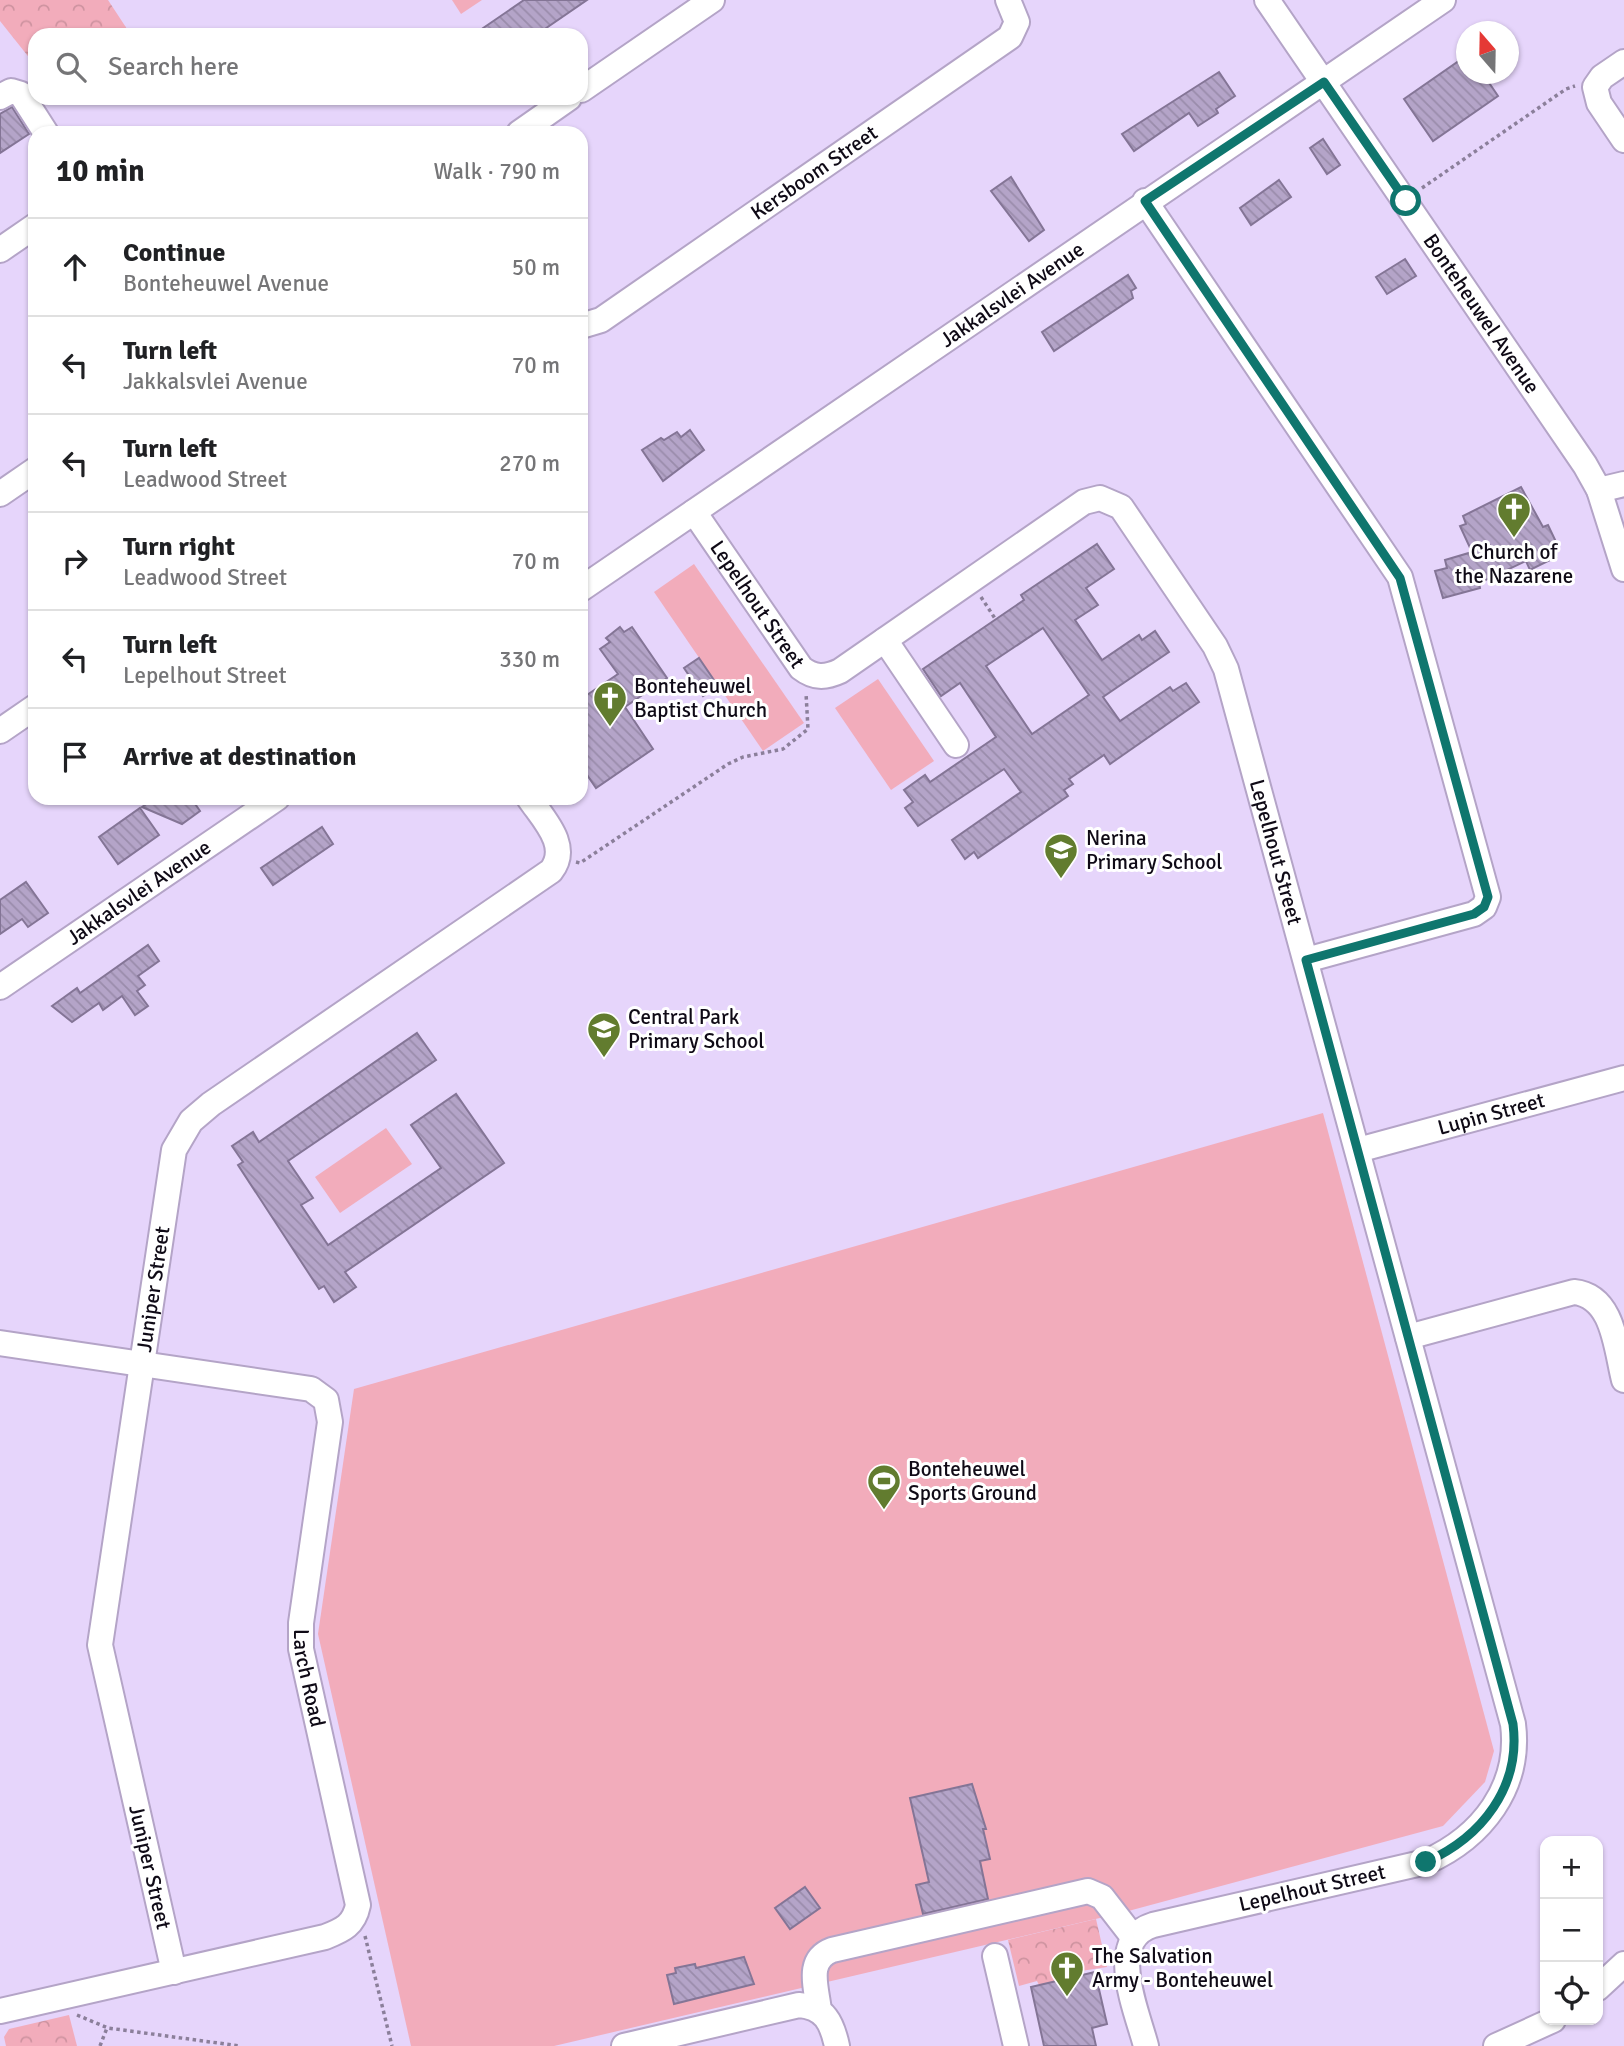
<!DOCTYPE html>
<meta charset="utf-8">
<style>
:root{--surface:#fff;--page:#f2f2f2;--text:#202124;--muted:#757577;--line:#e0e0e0}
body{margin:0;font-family:Signika,sans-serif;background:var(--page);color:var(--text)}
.controls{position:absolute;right:21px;bottom:21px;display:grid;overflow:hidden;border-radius:14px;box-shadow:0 2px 5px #0004}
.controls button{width:63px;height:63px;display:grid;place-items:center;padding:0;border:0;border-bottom:2px solid var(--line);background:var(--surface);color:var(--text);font:35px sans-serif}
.compass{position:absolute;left:1456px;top:21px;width:63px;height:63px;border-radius:50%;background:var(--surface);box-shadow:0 2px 5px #0004;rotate:340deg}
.stop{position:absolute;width:21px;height:21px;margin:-16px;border:5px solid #0f766e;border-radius:50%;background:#fff}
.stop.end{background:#0f766e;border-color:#fff;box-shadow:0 2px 7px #0008}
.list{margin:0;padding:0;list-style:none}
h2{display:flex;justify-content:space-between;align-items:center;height:91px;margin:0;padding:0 28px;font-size:30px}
h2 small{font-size:23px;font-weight:400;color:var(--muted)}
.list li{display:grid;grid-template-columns:46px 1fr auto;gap:21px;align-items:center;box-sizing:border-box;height:98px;padding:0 28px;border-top:2px solid var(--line)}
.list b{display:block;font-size:26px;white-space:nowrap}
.list p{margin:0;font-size:23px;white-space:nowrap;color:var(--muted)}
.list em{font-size:23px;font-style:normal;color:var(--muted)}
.icon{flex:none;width:38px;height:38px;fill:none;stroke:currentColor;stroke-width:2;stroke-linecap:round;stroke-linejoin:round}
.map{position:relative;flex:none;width:1624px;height:2046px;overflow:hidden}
.search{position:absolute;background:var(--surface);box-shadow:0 2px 5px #0004;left:28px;top:28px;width:560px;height:77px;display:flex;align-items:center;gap:18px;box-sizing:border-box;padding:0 24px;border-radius:21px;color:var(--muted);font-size:26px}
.panel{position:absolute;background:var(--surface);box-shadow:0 2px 5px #0004;left:28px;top:126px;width:560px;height:679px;border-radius:21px}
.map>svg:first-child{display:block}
</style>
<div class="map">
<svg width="1624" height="2046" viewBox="0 0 1624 2046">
<defs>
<pattern id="park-crowns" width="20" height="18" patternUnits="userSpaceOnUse" patternTransform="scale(1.75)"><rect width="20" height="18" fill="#f2acbb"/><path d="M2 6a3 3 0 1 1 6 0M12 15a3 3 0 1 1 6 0" fill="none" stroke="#ce93a0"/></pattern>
<pattern id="building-back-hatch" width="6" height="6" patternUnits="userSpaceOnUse" patternTransform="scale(1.75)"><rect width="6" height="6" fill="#b4a4c8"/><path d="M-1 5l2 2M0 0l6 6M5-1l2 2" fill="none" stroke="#9a8cab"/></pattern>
</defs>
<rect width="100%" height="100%" fill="#e6d5fb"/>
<!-- park -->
<g fill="url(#park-crowns)">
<polygon points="0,0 108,0 131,35 35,35 35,65 0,21"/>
<polygon points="1096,1919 1107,1967 1081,1971 1081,1975 1039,1985 1037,1981 1019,1986 1008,1940"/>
<polygon points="69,2015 77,2046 6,2046 4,2037 9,2029"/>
</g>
<!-- pitch -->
<g fill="#f2acbb">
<polygon points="452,0 482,0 461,14"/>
<polygon points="694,564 804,723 763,751 654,592"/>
<polygon points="878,679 934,761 891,790 835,708"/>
<polygon points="1323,1113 1494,1751 1485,1782 1443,1826 1121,1913 554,2046 411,2046 318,1634 354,1389"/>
<polygon points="386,1128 412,1164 340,1213 315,1177"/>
</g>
<!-- building -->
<g fill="url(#building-back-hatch)" stroke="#847596" stroke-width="2" fill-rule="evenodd">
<polygon points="524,0 587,0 536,35 473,35"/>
<polygon points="1466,56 1466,74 1483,74 1498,96 1433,141 1404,99"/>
<polygon points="1219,72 1235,96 1216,109 1218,113 1198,126 1189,113 1134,151 1122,134"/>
<polygon points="12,107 29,134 0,153 0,114"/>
<polygon points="1323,139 1340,165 1327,174 1310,148"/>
<polygon points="1011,177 1044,230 1029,241 991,191"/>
<polygon points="1279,180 1291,197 1251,225 1240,208"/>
<polygon points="1405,259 1416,276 1387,294 1376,277"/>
<polygon points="1128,275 1136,288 1131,291 1133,298 1054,351 1042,332"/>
<polygon points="690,430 704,450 663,481 642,450 661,438 664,440 677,432 681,437"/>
<polygon points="1521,487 1543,527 1548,525 1557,544 1551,549 1556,557 1530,570 1526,561 1479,583 1480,588 1443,598 1435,571 1447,568 1445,560 1472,552 1460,526 1466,524 1463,516"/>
<path d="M 1097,544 L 1114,569 L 1086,588 L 1098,605 L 1075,620 L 1102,660 L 1139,635 L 1142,640 L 1155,631 L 1169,652 L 1103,697 L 1120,721 L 1170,687 L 1173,691 L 1186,683 L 1199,702 L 1110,764 L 1104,755 L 1069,779 L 1073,784 L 1064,790 L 1068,796 L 978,858 L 974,852 L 965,859 L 952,840 L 1021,792 L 1004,769 L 918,826 L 905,808 L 913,802 L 904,790 L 925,775 L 930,782 L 996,737 L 960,683 L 941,696 L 923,669 L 1024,600 L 1021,595 ZM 1043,628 L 1089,695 L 1032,734 L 986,666 Z"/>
<polygon points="620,627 624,632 632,627 667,678 625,707 653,749 596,788 581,766 581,699 618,674 600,649 610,642 606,638"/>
<polygon points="699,658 718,686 703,696 684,668"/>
<polygon points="155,798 191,798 200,811 182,824 142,807"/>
<polygon points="140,808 159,835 118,864 99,837"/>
<polygon points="322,827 333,844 273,885 261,868"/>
<polygon points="26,882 48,913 28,927 22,919 0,934 0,900"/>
<polygon points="148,945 159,961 138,976 145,985 137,991 148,1006 135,1015 122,996 103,1010 99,1003 72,1022 52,1006 77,988 80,993"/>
<polygon points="417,1033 436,1060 288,1161 313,1198 301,1205 328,1245 441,1168 411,1125 456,1094 504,1163 345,1272 356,1287 334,1302 324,1286 319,1289 238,1165 243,1162 232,1146 253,1132 259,1142"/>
<polygon points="972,1784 986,1829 983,1829 990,1859 980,1861 988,1899 923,1914 916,1885 929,1882 910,1798"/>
<polygon points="805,1887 820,1908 790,1929 775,1908"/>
<polygon points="744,1957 754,1984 674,2004 667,1975 676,1973 675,1968 695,1964 696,1968"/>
<polygon points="1095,1972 1107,2024 1092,2028 1096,2046 1044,2046 1031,1987"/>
</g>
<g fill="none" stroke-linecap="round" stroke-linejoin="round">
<!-- minor casing -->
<g stroke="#b4a4c7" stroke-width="28">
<g id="minor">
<path id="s1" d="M 1267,0 L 1585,465 L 1599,490 L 1624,569"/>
<polyline points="1624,62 1602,77 1595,87 1599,103 1624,140"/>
<polyline points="581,90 712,0"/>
<polyline points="0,97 11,91 21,94 46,133"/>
<polyline points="519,133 569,98"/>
<polyline points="1145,201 1400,577 1488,897 1484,907 1474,914 1306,960"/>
<polyline points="0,250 35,226"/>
<path id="s2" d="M 581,326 L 601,320 L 1010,37 L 1017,22 L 1008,0"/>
<polyline points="1599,490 1624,484"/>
<polyline points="0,494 35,470"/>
<path id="s3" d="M 694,512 L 801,668 C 814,678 825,678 840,671 L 1084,502 L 1100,498 L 1121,507 L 1215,646 L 1226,669 L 1513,1724 C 1521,1787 1482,1837 1426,1862 L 1153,1925 C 1105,1940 1137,2011 1146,2046"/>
<path id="s4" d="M 581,589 L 1443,0"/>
<polyline points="885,640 956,745"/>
<polyline points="0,731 35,707"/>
<path id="s5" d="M 0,987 L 277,798"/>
<path id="s6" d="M 1358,1150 L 1624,1078"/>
<path d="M 1408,1337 L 1574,1292 C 1614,1296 1616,1349 1624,1380"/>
<path id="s7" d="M 0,1343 L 311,1389 L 326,1400 L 330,1422 L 301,1623 L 301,1649 L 358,1905 C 354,1925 343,1930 325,1937 L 0,2011"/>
<polyline points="995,1956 1016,2046"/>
<path id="s8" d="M 174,1972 L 100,1645 L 174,1150 L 191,1121 L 211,1104 L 551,871 C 571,846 543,819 529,798"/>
<polyline points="1598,1988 1624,1964"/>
<path d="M 819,2011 C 817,1989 805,1960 832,1950 L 1088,1891 L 1102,1897 L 1133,1937"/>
<path d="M 624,2046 L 799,2005 C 825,2007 832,2023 837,2046"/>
<polyline points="1496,2046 1553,2020"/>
</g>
</g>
<!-- path -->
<g stroke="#8b7f9a" stroke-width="3.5" stroke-dasharray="3.5 3.5" stroke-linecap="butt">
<polyline points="1422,188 1566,89 1575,86"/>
<polyline points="981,597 996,620"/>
<polyline points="576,862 580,863 728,764 743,757 783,749 808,729 806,693"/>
<polyline points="365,1936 392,2046"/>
<polyline points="77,2015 108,2028 240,2046"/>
<polyline points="100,2046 107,2028"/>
</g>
<!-- minor -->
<use href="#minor" stroke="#fff" stroke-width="24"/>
</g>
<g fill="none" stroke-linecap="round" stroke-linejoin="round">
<!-- route -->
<path stroke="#0f766e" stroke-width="9" d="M 1406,201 L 1324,82 L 1145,201 L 1400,578 L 1488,897 L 1484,907 L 1474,914 L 1306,960 L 1513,1724 C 1521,1787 1482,1837 1426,1862"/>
</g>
<!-- icons -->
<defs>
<g id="church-pin" transform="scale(1.75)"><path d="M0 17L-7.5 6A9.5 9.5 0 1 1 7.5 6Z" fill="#627c2f" stroke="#fff"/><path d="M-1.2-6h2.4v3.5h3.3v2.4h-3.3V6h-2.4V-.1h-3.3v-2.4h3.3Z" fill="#fff"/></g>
<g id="school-pin" transform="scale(1.75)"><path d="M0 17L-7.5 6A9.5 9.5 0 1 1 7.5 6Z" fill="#627c2f" stroke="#fff"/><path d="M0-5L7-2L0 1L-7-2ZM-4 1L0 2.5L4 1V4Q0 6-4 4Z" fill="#fff"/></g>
<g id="stadium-pin" transform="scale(1.75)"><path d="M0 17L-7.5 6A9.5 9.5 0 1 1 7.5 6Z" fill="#627c2f" stroke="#fff"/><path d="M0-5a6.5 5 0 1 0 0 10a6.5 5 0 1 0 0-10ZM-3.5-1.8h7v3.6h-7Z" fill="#fff"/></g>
</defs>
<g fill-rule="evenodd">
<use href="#church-pin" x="1514" y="509"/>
<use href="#church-pin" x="610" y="698"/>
<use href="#school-pin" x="1061" y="850"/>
<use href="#school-pin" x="604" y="1029"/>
<use href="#stadium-pin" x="884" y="1481"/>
<use href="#church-pin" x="1067" y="1968"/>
</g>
<g text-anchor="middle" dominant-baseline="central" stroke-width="6" stroke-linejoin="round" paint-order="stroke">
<!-- street labels -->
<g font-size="21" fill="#0f0a16" stroke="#fff">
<text stroke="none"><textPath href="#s2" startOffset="280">Kersboom Street</textPath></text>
<text stroke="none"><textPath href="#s4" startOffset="522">Jakkalsvlei Avenue</textPath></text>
<text stroke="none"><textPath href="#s1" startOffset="380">Bonteheuwel Avenue</textPath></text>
<text stroke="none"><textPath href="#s3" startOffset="112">Lepelhout Street</textPath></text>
<text stroke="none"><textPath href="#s3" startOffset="950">Lepelhout Street</textPath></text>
<text stroke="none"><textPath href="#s5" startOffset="168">Jakkalsvlei Avenue</textPath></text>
<text stroke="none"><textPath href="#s6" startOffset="138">Lupin Street</textPath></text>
<text stroke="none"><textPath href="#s8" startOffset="695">Juniper Street</textPath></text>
<text stroke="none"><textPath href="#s7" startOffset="614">Larch Road</textPath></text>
<text transform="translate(150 1867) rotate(77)">Juniper Street</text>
<text transform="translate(1312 1888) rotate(-13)">Lepelhout Street</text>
</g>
<!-- poi labels -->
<g font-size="21" fill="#0f0a16" stroke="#fff" text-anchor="start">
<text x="1514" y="552" text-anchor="middle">Church of<tspan x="1514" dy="24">the Nazarene</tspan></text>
<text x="634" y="686">Bonteheuwel<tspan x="634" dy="24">Baptist Church</tspan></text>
<text x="1086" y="838">Nerina<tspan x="1086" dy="24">Primary School</tspan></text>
<text x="628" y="1017">Central Park<tspan x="628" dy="24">Primary School</tspan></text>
<text x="908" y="1469">Bonteheuwel<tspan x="908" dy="24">Sports Ground</tspan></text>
<text x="1092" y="1956">The Salvation<tspan x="1092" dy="24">Army - Bonteheuwel</tspan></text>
</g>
</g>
</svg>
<div class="controls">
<button>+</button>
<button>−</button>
<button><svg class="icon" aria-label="locate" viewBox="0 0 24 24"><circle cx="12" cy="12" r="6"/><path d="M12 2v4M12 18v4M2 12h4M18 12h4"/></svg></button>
</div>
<svg class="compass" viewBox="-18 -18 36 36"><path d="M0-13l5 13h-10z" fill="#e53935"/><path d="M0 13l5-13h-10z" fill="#757577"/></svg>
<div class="stop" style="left:1406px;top:201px"></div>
<div class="stop end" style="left:1426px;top:1862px"></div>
<div class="search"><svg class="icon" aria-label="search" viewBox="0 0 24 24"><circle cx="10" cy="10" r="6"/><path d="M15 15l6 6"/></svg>Search here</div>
<section class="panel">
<h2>10 min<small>Walk · 790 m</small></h2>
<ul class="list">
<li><svg class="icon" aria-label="ahead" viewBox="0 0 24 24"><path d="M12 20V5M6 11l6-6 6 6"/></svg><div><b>Continue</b><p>Bonteheuwel Avenue</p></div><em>50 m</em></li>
<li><svg class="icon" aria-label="left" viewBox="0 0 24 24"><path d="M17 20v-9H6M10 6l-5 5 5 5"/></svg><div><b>Turn left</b><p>Jakkalsvlei Avenue</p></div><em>70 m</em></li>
<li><svg class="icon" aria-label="left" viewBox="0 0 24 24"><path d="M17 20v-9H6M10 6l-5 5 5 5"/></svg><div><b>Turn left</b><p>Leadwood Street</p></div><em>270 m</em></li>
<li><svg class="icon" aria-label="right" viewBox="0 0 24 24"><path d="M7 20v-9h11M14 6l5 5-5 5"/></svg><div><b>Turn right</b><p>Leadwood Street</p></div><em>70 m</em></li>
<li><svg class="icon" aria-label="left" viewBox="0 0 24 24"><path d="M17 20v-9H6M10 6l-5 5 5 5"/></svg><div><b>Turn left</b><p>Lepelhout Street</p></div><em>330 m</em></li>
<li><svg class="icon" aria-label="arrive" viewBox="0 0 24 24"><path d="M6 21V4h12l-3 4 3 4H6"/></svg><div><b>Arrive at destination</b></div></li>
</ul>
</section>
</div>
